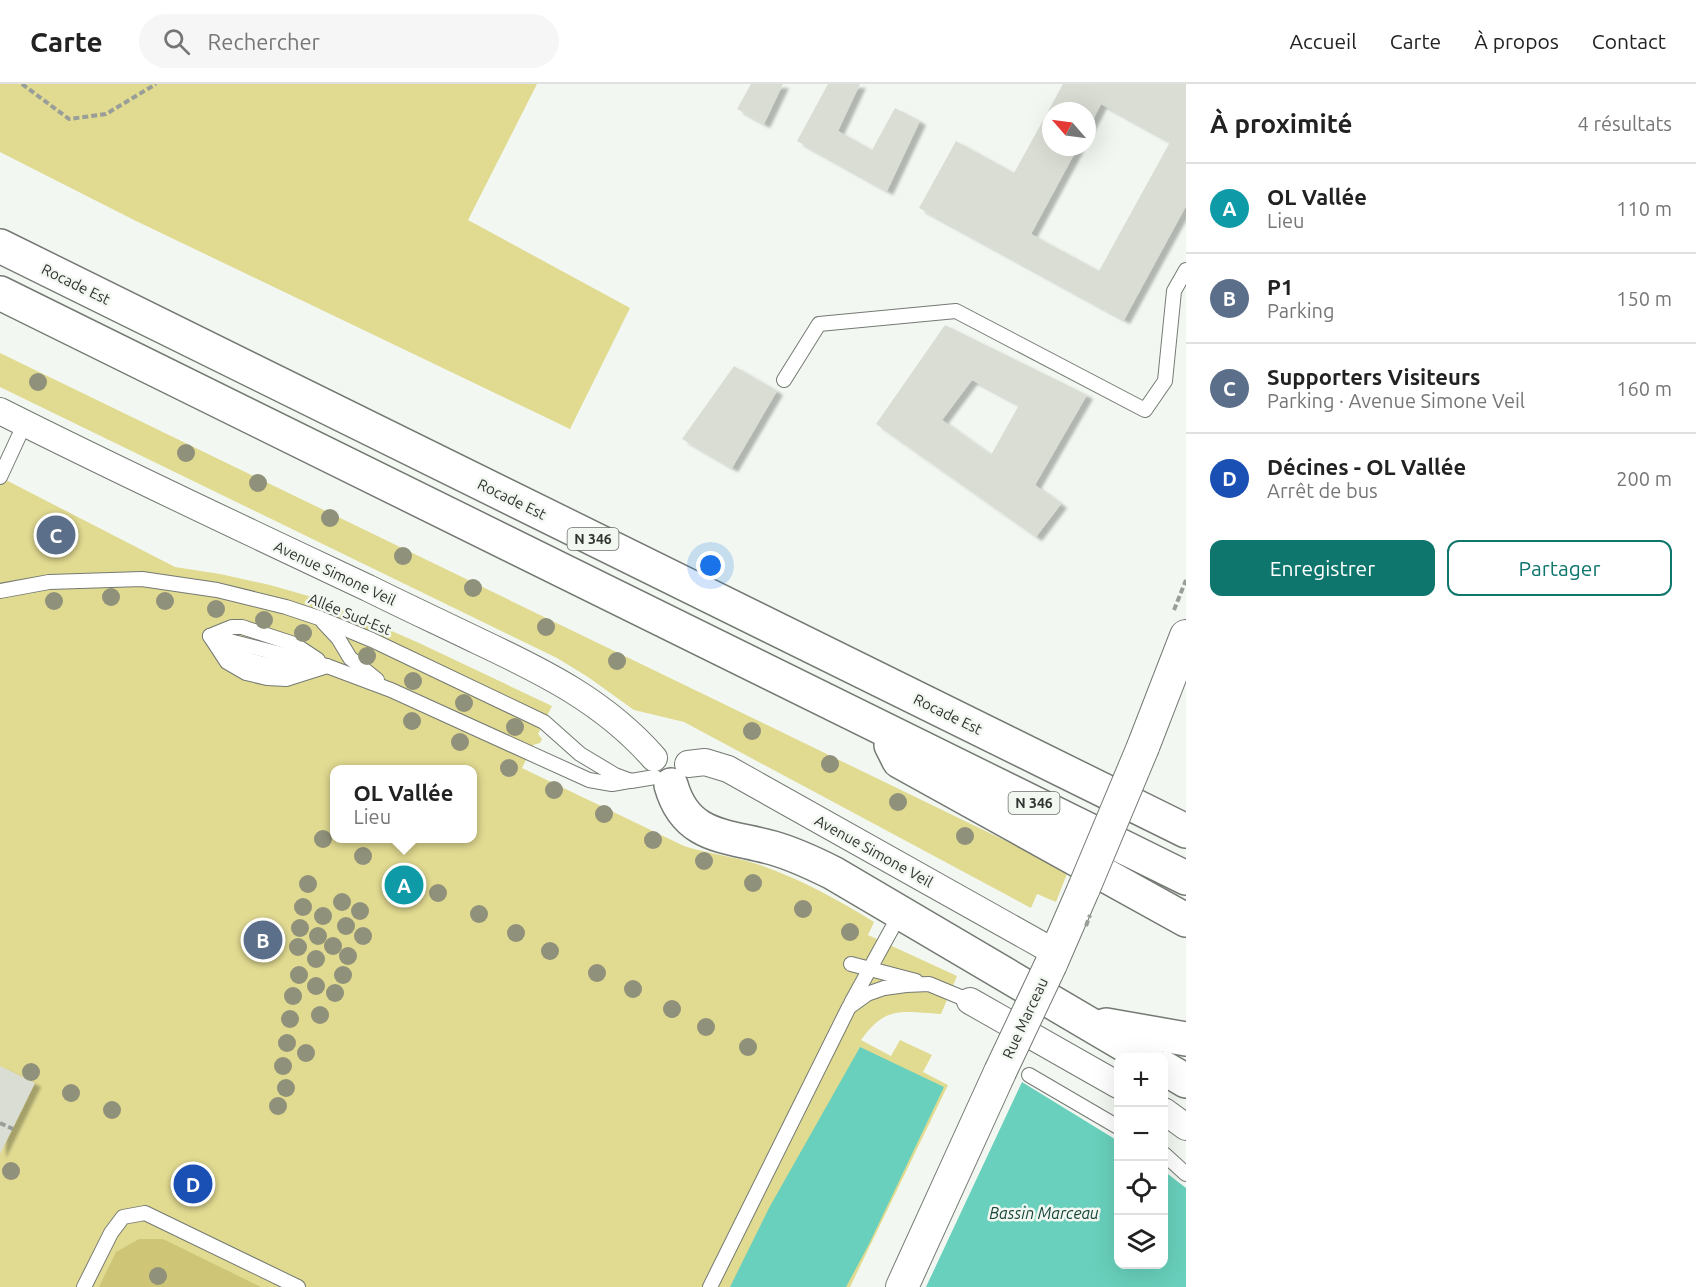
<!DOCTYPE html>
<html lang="fr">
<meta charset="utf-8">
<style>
:root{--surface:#fff;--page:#f6f6f6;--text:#222;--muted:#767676;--line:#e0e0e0;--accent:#0f766e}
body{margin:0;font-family:Ubuntu,sans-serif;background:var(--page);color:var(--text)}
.controls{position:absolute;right:18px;bottom:18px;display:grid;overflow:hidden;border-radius:12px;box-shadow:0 6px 24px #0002}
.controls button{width:54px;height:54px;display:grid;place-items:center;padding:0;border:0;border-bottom:2px solid var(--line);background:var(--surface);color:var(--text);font:30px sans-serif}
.compass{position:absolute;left:1042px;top:18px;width:54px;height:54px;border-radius:50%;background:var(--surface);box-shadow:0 6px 24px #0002;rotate:298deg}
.you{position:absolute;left:711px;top:482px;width:21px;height:21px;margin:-15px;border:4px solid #fff;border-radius:50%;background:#1a73e8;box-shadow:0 0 0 9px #1a73e833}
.badge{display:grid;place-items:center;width:39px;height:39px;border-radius:50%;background:var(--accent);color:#fff;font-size:20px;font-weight:700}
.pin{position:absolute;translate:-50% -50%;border:3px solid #fff;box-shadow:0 2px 6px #0006}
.popup{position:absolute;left:330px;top:681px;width:147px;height:78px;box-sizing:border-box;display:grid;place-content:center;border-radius:12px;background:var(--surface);filter:drop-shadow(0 2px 4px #0005);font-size:20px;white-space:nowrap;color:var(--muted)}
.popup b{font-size:22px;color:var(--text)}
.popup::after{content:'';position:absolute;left:50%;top:100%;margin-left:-12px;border:12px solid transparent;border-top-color:var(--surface)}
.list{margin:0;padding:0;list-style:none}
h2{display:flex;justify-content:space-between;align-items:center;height:78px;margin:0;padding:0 24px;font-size:26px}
h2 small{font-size:20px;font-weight:400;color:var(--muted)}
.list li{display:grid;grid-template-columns:39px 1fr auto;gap:18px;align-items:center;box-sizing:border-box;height:90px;padding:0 24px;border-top:2px solid var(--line)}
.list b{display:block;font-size:22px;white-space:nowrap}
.list p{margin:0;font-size:20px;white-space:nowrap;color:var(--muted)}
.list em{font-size:20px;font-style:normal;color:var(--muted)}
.actions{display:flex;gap:12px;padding:18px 24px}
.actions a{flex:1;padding:14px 0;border:2px solid var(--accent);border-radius:12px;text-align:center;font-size:21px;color:var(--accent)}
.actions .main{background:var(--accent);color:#fff}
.icon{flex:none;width:33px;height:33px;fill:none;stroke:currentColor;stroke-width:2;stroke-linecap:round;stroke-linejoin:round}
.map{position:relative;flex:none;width:1186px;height:1203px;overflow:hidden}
header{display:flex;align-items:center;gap:36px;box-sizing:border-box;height:84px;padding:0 30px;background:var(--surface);border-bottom:2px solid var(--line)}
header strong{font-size:28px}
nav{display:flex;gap:33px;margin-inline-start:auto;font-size:21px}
.search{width:420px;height:54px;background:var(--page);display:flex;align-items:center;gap:15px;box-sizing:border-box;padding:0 21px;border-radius:33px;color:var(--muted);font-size:22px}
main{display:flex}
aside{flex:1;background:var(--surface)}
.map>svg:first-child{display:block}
</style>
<header>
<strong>Carte</strong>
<div class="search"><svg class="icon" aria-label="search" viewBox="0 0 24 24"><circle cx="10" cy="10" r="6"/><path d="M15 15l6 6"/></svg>Rechercher</div>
<nav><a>Accueil</a><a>Carte</a><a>À propos</a><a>Contact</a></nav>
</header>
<main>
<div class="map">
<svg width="1186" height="1203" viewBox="0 0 1186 1203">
<defs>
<filter id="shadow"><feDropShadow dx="6" dy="4" stdDeviation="1.5" flood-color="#0004"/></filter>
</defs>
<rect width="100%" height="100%" fill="#f2f8f1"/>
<!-- green -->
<g fill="#e1da91" fill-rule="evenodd">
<polygon points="0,0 537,0 468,136 630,224 570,345 134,136 0,68"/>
<polygon points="0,269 1068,787 1056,818 1037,810 1031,824 684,638 634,626 588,593 557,574 0,303"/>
<path d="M 0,393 L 175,483 L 220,490 L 270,501 L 319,515 L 419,559 L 552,622 L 538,650 L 542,655 L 540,659 L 533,661 L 522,684 L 684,762 C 708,770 733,772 757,780 C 798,794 837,815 874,838 L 868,851 L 957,892 L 941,930 C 902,928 886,921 861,956 L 891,972 L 900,956 L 932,971 L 923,988 L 948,1001 L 850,1203 L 0,1203 ZM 335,686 L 473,686 L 473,754 L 335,754 Z"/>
</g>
<!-- forest -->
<polygon fill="#cec676" points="139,1155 163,1155 261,1203 99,1203 116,1168"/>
<!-- water -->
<g fill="#68d0bc">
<polygon points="860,963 944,1003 869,1160 846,1203 730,1203 769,1124"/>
<polygon points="1022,998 1118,1057 1118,1180 1164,1180 1164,1087 1186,1104 1186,1203 926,1203"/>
</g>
<!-- building -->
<g fill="#daddd4" fill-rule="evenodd" filter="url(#shadow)">
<polygon points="751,0 783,0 764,40 737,25"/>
<polygon points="828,0 860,0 838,47 872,66 895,24 920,37 887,107 797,57"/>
<path d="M 1063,0 L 1186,0 L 1186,122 L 1124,236 L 919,124 L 956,57 L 1014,89 ZM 1101,20 L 1170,58 L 1099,187 L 1031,150 L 1078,63 L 1051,63 L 1051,27 L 1087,27 L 1087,47 Z"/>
<path d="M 945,241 L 1087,311 L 1035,401 L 1061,420 L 1036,453 L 876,340 ZM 972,296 L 1019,321 L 991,371 L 942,336 Z"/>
<polygon points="734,282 777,307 732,384 682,355"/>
<polygon points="0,982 35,999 0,1070"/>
</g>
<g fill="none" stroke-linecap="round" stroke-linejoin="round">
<!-- service casing -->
<g stroke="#747a73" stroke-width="16">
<g id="service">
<polyline points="784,296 819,240 956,227 1145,326 1165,297 1174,207 1186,186"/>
<polyline points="0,393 25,339"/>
<polyline points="0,507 49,498 142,495 217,506 286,523 319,534 372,556 544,638 580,670 615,691 631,697 655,693"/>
<polyline points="323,538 338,554 350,574 377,596"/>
<polyline points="210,552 327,582 391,606 589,696 612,700 629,697"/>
<polyline points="210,552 227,578 246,589 267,594 286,595 327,582"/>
<polyline points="210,552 232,543 242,543 294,560 318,576"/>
<path d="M 218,559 C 245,581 277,584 310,583"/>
<polyline points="851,880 916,897"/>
<polyline points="851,919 901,828"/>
<polyline points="1029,991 1118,1043"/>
<polyline points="1164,1070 1186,1090"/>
<polyline points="84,1203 111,1149 123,1133 145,1129 298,1203"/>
<polyline points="710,1203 849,923 867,910 884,904 906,901 929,900 970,917"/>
</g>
</g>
<!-- minor casing -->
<g stroke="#747a73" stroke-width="28">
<g id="minor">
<path d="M 0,327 C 121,388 245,446 368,504 C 404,522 441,539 478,557 C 544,588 605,618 654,674"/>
<polyline points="688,680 705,678 728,685 1056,869"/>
<polyline points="970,917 1118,1001"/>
<polyline points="1164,1027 1186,1043"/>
</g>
</g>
<!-- tertiary casing -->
<g stroke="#747a73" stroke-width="34">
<g id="tertiary">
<polyline points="1143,663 1186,552"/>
<polyline points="1051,880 1084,804"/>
<polyline points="902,1203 1000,988"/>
</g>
</g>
<!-- trunk casing -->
<g stroke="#747a73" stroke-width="36">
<g id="trunk">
<polyline points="0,162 1186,747"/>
<polyline points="0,209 1186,794"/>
<polyline points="891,661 899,677 1186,836"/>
<path d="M 671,701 C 686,755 727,751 773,764 C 794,770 813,779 833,789 L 1147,974"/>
<polyline points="1106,941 1186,955"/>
<polyline points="1164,984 1186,997"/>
</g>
</g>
<!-- path -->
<g stroke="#999e98" stroke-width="4" stroke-dasharray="6 3" stroke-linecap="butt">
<polyline points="22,0 69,35 106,30 156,0"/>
<polyline points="1174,526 1186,496"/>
<polyline points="0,1039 13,1045"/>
</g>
<!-- service -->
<use href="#service" stroke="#fff" stroke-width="14"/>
<!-- minor -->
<use href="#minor" stroke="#fff" stroke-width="26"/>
<!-- tertiary -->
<use href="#tertiary" stroke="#fff" stroke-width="32"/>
<!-- trunk -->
<use href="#trunk" stroke="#fff" stroke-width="33"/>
<!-- tertiary-bridge casing -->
<g stroke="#747a73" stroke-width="34" stroke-linecap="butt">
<g id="tertiary-bridge">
<polyline points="1084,804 1143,663"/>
<polyline points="1000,988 1051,880"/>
</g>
</g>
<!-- path-bridge -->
<polyline stroke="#999e98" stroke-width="4" stroke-dasharray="6 3" stroke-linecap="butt" points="1086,842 1090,831"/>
<!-- tertiary-bridge -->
<use href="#tertiary-bridge" stroke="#fff" stroke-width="32"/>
</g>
<!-- trees -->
<g fill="#90917b">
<circle cx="38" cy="298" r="9"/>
<circle cx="186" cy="369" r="9"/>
<circle cx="258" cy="399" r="9"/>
<circle cx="330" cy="434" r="9"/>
<circle cx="403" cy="472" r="9"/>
<circle cx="473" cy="504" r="9"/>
<circle cx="111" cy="513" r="9"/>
<circle cx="54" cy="517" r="9"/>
<circle cx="165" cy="517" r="9"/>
<circle cx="216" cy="525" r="9"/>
<circle cx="264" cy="536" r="9"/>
<circle cx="546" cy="543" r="9"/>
<circle cx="303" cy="549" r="9"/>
<circle cx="367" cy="572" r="9"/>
<circle cx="617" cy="577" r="9"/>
<circle cx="413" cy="597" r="9"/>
<circle cx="464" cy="619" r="9"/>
<circle cx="412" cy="637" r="9"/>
<circle cx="515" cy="643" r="9"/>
<circle cx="752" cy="647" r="9"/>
<circle cx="460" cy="658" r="9"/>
<circle cx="830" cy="680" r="9"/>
<circle cx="509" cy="684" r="9"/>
<circle cx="554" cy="706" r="9"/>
<circle cx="898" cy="718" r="9"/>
<circle cx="604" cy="730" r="9"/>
<circle cx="965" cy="752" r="9"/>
<circle cx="323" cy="755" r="9"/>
<circle cx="653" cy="756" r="9"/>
<circle cx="363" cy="772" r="9"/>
<circle cx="704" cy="777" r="9"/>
<circle cx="402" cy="792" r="9"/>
<circle cx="753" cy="799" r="9"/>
<circle cx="308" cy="800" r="9"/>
<circle cx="438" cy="809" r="9"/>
<circle cx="342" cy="818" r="9"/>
<circle cx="303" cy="823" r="9"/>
<circle cx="803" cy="825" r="9"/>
<circle cx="360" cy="827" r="9"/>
<circle cx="479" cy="830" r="9"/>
<circle cx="323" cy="832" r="9"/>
<circle cx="346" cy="842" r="9"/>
<circle cx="300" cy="844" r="9"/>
<circle cx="850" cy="848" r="9"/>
<circle cx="516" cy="849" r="9"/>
<circle cx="318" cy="852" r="9"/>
<circle cx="363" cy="852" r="9"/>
<circle cx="333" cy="862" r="9"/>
<circle cx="298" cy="863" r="9"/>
<circle cx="550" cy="867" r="9"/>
<circle cx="348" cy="872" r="9"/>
<circle cx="316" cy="875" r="9"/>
<circle cx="597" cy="889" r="9"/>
<circle cx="299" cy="891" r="9"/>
<circle cx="343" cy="891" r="9"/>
<circle cx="316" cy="902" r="9"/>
<circle cx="633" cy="905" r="9"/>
<circle cx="335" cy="909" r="9"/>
<circle cx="293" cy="912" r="9"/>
<circle cx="672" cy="925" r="9"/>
<circle cx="320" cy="931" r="9"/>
<circle cx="290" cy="935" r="9"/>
<circle cx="706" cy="943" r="9"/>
<circle cx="287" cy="959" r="9"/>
<circle cx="748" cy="963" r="9"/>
<circle cx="306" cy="969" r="9"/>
<circle cx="283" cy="982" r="9"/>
<circle cx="31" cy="988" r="9"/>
<circle cx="286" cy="1004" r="9"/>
<circle cx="71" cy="1009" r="9"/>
<circle cx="278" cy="1022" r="9"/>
<circle cx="112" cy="1026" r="9"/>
<circle cx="11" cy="1087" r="9"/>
<circle cx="158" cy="1192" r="9"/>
</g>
<g text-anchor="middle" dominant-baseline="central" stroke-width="5" stroke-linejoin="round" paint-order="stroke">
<!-- shield labels -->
<g fill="#f2f8f1" stroke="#6c6f6b" stroke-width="1.5">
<rect x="567.5" y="444" width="51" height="22" rx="4.5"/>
<rect x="1008.5" y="708" width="51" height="22" rx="4.5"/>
</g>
<g font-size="14" font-weight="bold" fill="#323431">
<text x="593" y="455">N 346</text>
<text x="1034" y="719">N 346</text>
</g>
<!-- street labels -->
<g font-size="15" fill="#323431" stroke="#f2f8f1">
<text transform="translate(76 200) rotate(26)">Rocade Est</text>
<text transform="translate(512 415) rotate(26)">Rocade Est</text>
<text transform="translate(335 489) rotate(25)">Avenue Simone Veil</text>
<text transform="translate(350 530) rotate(22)">Allée Sud-Est</text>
<text transform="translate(948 630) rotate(26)">Rocade Est</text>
<text transform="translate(874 767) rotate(29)">Avenue Simone Veil</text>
<text transform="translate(1025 934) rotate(-65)">Rue Marceau</text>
</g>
<!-- water labels -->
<g font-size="16" font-style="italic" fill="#16453c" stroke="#f2f8f1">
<text x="1044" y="1129">Bassin Marceau</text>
</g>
</g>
</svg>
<div class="controls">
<button>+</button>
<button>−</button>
<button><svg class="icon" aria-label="locate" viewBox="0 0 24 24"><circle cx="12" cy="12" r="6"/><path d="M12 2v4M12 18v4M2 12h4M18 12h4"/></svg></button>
<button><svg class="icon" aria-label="layers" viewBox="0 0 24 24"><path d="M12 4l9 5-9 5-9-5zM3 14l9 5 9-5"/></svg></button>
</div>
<svg class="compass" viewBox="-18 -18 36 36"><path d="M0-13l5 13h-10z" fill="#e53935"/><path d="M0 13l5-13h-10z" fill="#767676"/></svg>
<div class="you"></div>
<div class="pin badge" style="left:404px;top:801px;background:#0f9aa8">A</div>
<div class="popup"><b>OL Vallée</b>Lieu</div>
<div class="pin badge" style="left:263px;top:856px;background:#5c6f8a">B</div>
<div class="pin badge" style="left:56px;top:451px;background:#5c6f8a">C</div>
<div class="pin badge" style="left:193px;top:1100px;background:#1a4fb4">D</div>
</div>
<aside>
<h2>À proximité<small>4 résultats</small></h2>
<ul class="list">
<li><span class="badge" style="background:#0f9aa8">A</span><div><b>OL Vallée</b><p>Lieu</p></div><em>110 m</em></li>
<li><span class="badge" style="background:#5c6f8a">B</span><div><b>P1</b><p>Parking</p></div><em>150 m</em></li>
<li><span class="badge" style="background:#5c6f8a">C</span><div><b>Supporters Visiteurs</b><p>Parking · Avenue Simone Veil</p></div><em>160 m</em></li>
<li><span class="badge" style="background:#1a4fb4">D</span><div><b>Décines - OL Vallée</b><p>Arrêt de bus</p></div><em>200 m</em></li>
</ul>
<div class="actions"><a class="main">Enregistrer</a><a>Partager</a></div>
</aside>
</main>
